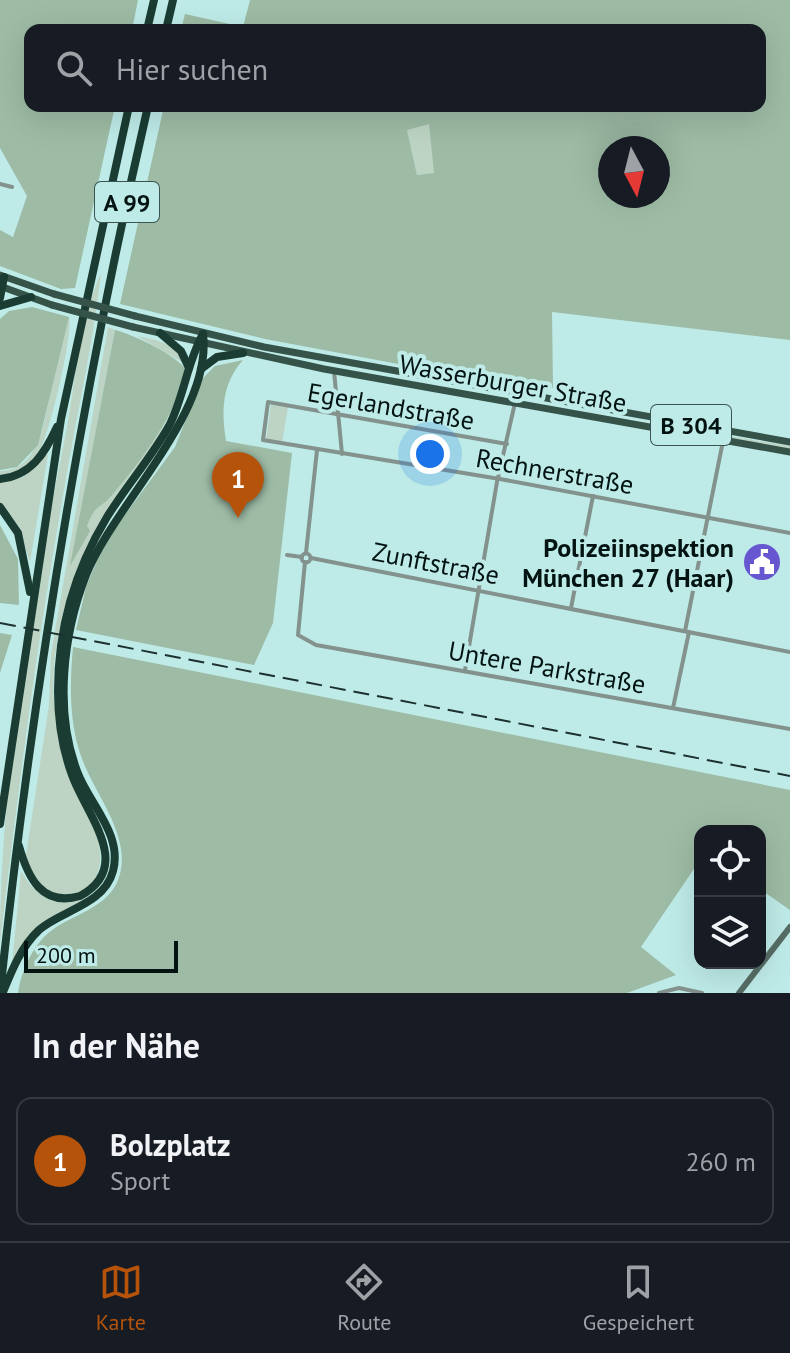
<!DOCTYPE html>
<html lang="de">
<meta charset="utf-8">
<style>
:root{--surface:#171b24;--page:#20242c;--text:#f1f3f6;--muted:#9ea1a6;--line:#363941;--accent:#b45309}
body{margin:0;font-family:"PT Sans",sans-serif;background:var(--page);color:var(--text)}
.controls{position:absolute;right:24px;bottom:24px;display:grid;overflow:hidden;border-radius:16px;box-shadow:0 8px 32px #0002}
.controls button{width:72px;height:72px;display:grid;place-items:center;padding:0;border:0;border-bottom:2px solid var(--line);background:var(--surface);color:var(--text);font:40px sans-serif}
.compass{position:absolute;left:598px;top:136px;width:72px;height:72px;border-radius:50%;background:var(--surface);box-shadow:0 8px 32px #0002;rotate:173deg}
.scale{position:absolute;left:24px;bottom:20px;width:154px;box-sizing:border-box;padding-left:8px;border:4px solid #031312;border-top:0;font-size:22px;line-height:28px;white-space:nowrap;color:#031312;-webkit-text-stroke:6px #beebe8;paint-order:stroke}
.you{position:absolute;left:430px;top:454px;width:28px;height:28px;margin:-20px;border:6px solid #fff;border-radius:50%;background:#1a73e8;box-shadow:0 0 0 12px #1a73e833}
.badge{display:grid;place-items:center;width:52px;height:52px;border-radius:50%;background:var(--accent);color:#fff;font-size:26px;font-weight:700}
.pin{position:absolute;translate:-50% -66px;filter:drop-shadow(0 2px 4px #0008)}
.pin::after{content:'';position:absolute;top:42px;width:28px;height:24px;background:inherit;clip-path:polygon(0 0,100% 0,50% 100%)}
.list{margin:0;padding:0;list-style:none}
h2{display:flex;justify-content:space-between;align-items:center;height:104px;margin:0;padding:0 32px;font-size:34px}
h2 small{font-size:26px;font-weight:400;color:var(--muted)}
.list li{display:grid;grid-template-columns:52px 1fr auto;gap:24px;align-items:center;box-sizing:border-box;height:128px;margin:0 16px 16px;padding:0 16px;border:2px solid var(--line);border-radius:16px}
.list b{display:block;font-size:30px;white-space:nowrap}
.list p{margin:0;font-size:26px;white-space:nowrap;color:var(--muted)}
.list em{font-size:26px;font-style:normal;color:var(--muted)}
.icon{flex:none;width:44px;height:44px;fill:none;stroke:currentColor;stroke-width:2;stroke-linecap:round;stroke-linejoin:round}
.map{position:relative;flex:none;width:790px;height:993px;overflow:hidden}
.search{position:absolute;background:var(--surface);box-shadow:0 8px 32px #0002;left:24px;right:24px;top:24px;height:88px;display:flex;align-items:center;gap:20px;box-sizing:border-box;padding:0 28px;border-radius:16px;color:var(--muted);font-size:30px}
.sheet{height:248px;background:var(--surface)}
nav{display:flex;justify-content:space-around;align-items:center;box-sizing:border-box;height:112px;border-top:2px solid var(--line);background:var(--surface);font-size:22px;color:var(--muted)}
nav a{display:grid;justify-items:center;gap:4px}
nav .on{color:var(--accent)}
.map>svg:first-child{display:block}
</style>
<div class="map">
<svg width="790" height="993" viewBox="0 0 790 993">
<rect width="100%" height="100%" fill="#beebe8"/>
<!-- green -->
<g fill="#bdd4c4">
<polygon points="429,123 435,173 417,175 407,130"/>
<path d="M 101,273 C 93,346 76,417 64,490 C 37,640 18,792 0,943 C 0,774 34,593 67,427 C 76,378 80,319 101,273 Z"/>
<path d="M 69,317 C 74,330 49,441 37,455 C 27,468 15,472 0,476 L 0,471 C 43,471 46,410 52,379 C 56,358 63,338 69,317 Z"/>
<path d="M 108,327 L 115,330 L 71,563 L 94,508 L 110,498 L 182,386 C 151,470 81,533 61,622 C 55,648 51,681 55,707 C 61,748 128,860 87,888 C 78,894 68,897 58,895 C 38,891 29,874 26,855 L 49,705 L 51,654 Z"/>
<path d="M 137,336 C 165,342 177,343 187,371 L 182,362 Z"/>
<polygon points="271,405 288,407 282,443 266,440"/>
<polygon points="563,409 790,446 790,449"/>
<polygon points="46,454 48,455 30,562 18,526 0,503 0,482 23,477"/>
<path d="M 21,871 C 37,901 61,907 92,896 L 58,914 L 12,964 Z"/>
</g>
<!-- forest -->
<g fill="#9dbba5" fill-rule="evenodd">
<polygon points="0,0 138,0 132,30 30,30 30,106 115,106 75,288 61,289 0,266 0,230 13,237 27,196 0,148"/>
<path d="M 250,0 L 790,0 L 790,340 L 552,312 L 553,388 L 462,376 L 265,339 L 120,304 L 164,106 L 760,106 L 760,30 L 181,30 L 185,14 L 243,27 ZM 429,124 L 434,173 L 417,175 L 407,130 ZM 610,148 L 658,148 L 658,196 L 610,196 Z"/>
<polygon points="32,307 69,317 38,445 17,467 0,470 0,319 9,311"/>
<path d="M 115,330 C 134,335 177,355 187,371 C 174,416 143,459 113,494 C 100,510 96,502 87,526 L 90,531 L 70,566 Z"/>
<path d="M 243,360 C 222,383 221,411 226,441 L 292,453 L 273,623 L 254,665 L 76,630 L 86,587 L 99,556 L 116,527 L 175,447 L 202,379 L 215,366 Z"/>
<polygon points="0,525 18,559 19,605 0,603"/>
<polygon points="0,633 12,635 0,673"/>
<path d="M 73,647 L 790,790 L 790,910 L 760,889 L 760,831 L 700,831 L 700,860 L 641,947 L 676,975 L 627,993 L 18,993 C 21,973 29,954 43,938 C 65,914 111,911 120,874 C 131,832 90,789 79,750 C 69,717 70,680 73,647 Z"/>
</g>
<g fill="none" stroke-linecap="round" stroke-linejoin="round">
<!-- street -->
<g stroke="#83928d" stroke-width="4">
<polyline points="0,184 12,187"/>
<polyline points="334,371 342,454"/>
<polyline points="507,444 268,402 263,440 500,479 790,533"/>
<polyline points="306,553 317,450"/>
<circle cx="306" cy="558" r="4.5"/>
<polyline points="287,555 302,557"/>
<polyline points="311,558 790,652"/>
<polyline points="305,562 298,635 316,645 790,729"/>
<polyline points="571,608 593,496"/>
<polyline points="685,631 723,441"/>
<polyline points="465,670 497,482 517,394"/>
<polyline points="673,708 689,632"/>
<polyline points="659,993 679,988 702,993"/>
</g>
<!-- secondary -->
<polyline stroke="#566d65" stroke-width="6" points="739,993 790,927"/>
<!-- primary -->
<g stroke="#365349" stroke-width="7">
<polyline points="0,275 54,294"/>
<polyline points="0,286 52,305"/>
<polyline points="135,316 264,347 790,442"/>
<polyline points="133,327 324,369 790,452"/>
</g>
<!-- highway -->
<g stroke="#1a3c32" stroke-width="8">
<polyline points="147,30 154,0"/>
<polyline points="166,30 173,0"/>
<polyline points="0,298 4,277"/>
<polyline points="0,306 31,297"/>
<polyline points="160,333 181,351 189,368"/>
<polyline points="201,369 217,357 243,353"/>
<path d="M 0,479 C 31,476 45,453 57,427"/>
<polyline points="0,507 18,533 30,592"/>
<polyline points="0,824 61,419 129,106"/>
<path d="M 19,846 C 28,878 42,907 80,896 C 135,866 86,815 72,775 C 62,748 58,719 58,691 C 58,629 75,570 107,517 C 127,485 151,458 169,426 C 184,397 187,362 203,334"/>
<path d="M 3,992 C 12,970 21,947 39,930 C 62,910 104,905 113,871 C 123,834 89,804 77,771 C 54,711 63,634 86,575 C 115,503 213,413 203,334"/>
<path d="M 0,993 C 32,695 81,398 148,106"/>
</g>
<!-- rail -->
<polyline stroke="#1c302f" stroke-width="2" stroke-dasharray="16 8" stroke-linecap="butt" points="0,623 790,776"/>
<!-- primary-bridge -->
<g stroke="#365349" stroke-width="7">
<polyline points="54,294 135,316"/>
<polyline points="52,305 133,327"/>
</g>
</g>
<!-- icons -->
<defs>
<g id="civic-disc" transform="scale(2)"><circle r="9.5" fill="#6656cf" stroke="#beebe8"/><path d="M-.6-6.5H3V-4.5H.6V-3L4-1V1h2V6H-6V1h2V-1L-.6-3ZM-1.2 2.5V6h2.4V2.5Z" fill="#fff"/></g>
</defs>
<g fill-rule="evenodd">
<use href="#civic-disc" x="762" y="562"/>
</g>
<g text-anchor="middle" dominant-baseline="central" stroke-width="8" stroke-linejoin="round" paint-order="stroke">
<!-- shield labels -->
<g fill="#beebe8" stroke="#3b5452" stroke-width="2">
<rect x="95" y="182" width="64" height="40" rx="6"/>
<rect x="651" y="405" width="80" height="40" rx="6"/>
</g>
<g font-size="24" font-weight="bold" fill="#031312">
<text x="127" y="202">A 99</text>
<text x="691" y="425">B 304</text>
</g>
<!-- street labels -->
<g font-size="26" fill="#031312" stroke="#beebe8">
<text transform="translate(513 383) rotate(10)">Wasserburger Straße</text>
<text transform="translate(391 406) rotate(10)">Egerlandstraße</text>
<text transform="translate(555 471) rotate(10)">Rechnerstraße</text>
<text transform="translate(436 563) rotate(11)">Zunftstraße</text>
<text transform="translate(547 667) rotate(10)">Untere Parkstraße</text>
</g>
<!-- poi labels -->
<g font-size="26" font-weight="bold" fill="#031312" stroke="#beebe8" text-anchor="end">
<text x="734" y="547">Polizeiinspektion<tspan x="734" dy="30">München 27 (Haar)</tspan></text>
</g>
</g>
</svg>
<div class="controls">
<button><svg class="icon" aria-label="locate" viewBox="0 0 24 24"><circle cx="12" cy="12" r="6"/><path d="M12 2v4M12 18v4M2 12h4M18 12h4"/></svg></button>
<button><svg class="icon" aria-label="layers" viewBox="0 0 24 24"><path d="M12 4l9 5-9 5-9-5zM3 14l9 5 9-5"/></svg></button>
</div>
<svg class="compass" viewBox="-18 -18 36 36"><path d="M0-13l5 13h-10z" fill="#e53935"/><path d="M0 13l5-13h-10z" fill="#9ea1a6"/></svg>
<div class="scale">200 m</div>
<div class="you"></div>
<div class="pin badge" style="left:238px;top:518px">1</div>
<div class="search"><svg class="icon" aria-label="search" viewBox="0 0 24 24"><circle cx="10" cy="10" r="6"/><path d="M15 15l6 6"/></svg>Hier suchen</div>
</div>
<section class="sheet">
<h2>In der Nähe<small></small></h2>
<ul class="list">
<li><span class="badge">1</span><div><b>Bolzplatz</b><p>Sport</p></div><em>260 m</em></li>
</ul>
</section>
<nav>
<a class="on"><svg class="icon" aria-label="map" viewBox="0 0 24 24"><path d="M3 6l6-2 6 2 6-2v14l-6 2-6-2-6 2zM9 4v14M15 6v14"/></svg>Karte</a>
<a><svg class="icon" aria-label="directions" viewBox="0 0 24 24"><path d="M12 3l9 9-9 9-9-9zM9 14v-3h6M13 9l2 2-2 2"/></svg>Route</a>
<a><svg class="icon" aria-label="saved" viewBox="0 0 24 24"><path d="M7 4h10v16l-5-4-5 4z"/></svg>Gespeichert</a>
</nav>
